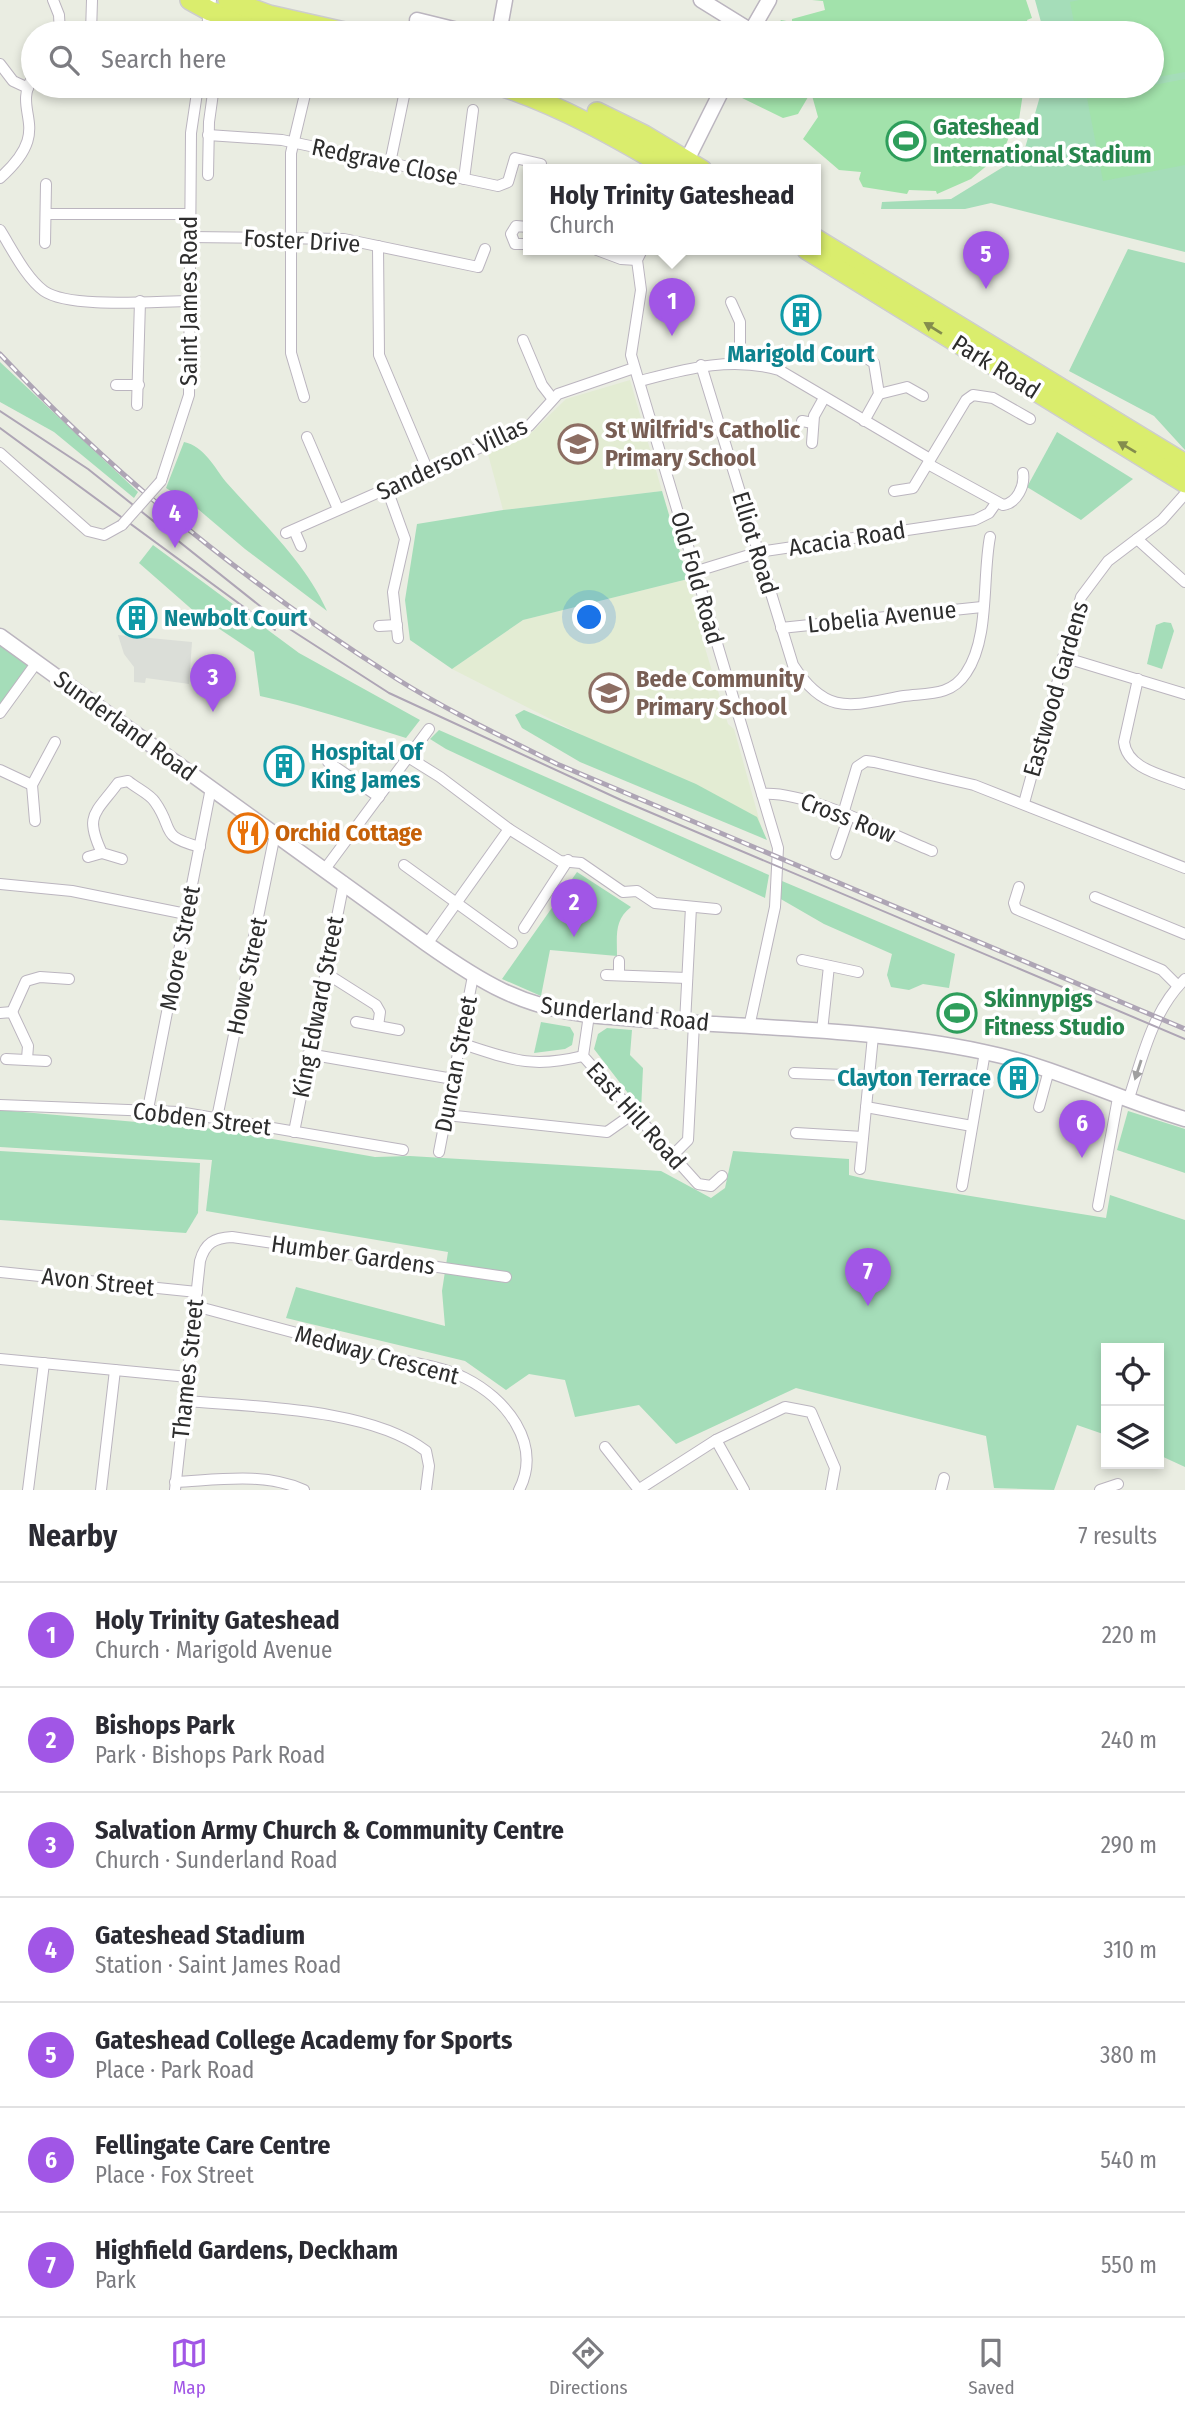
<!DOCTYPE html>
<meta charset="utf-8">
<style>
:root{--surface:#fff;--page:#f7f7f7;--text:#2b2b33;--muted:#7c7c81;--line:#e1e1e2;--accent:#a156e6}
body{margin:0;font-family:"Fira Sans Condensed",sans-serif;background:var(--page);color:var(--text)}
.controls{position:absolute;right:21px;bottom:21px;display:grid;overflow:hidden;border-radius:0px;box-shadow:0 4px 10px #0003}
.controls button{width:63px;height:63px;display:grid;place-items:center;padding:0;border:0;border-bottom:2px solid var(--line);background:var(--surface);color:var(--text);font:35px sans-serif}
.you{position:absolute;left:590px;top:618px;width:24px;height:24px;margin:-18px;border:5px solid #fff;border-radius:50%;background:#1a73e8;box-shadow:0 0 0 10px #1a73e833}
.badge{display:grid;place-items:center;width:46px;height:46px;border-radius:50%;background:var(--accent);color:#fff;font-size:23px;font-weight:700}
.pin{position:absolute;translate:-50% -58px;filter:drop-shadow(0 2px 4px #0008)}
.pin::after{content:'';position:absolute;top:37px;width:24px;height:21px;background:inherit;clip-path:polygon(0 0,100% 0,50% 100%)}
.popup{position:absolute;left:523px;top:164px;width:298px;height:91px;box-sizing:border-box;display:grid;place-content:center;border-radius:0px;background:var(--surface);filter:drop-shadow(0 2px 5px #0005);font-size:23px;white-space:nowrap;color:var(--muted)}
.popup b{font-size:26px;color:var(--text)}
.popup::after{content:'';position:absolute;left:50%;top:100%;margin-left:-14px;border:14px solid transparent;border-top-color:var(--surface)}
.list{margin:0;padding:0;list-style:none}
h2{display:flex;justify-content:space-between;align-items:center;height:91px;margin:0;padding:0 28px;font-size:30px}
h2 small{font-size:23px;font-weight:400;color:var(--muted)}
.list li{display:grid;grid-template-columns:46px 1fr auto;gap:21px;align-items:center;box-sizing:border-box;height:105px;padding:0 28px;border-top:2px solid var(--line)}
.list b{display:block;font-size:26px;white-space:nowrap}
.list p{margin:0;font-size:23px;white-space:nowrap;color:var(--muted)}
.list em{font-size:23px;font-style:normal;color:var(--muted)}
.icon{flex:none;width:38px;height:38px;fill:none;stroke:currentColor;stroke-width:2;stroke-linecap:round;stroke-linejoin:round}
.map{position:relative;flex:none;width:1185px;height:1490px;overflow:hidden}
.search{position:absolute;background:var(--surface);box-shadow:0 4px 10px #0003;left:21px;right:21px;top:21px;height:77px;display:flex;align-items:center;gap:18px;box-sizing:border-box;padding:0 24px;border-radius:38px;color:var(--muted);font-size:26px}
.sheet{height:826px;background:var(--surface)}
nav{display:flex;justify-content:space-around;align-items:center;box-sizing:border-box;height:98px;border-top:2px solid var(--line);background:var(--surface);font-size:19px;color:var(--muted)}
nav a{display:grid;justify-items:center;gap:4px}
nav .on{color:var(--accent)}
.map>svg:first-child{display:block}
</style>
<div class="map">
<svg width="1185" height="1490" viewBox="0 0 1185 1490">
<rect width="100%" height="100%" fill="#eaede2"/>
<!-- education -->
<g fill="#e3ecd3">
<polygon points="630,380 662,491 503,510 488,454 529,435 566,399"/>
<polygon points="688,579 709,646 705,648 728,724 734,729 761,826 452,669 523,620"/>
</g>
<!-- green -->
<g fill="#a5ddb9">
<polygon points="1035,0 1185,0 1185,252 991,203 965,209 881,209 882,202 951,199 1008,164 1025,148 1043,86 1152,86 1152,33 1044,33"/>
<polygon points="1128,249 1185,263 1185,450 1154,416 1069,371"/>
<polygon points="0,362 138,492 134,498 54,432 0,402"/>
<polygon points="1057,432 1133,479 1081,520 1027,487"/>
<path d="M 184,442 C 204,446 215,468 226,482 C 262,523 304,560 327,611 L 245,549 L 192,504 L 166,488 Z"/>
<polygon points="662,491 688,579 523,620 452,669 410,640 405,600 417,524 503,510"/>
<path d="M 153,545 L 299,653 L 420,720 L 406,738 C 357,723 310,707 260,696 L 254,652 L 212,624 L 216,613 L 214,608 L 196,613 L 139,563 Z"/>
<polygon points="1164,622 1171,623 1174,631 1162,669 1147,664 1156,625"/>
<polygon points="0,638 34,663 0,711"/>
<polygon points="524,710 696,784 757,817 767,840 580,762 522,728 515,715"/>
<polygon points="439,730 769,875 765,898 446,749 430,739"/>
<path d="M 577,872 L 631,907 C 614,920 617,936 617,956 L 550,950 L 541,996 L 502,979 Z"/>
<polygon points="782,881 955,954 949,988 923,984 909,990 891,987 887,975 892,954 824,924 779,898"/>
<polygon points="541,1022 570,1027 574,1034 572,1045 565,1049 534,1053"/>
<polygon points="607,1028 632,1030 630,1055 643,1068 641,1110 594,1049 598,1034"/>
<polygon points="0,1110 216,1129 375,1157 410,1156 661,1171 711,1198 725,1188 733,1151 849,1159 849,1175 866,1179 1106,1218 1110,1195 1185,1220 1185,1467 1159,1455 1159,1348 1106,1348 1106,1435 1077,1425 1054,1490 994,1488 986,1436 796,1388 676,1444 639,1405 575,1417 565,1380 529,1374 506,1390 465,1361 286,1318 296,1287 445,1326 442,1291 448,1252 206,1211 212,1160 0,1147"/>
<polygon points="1128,1111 1185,1129 1185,1173 1117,1150"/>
<polygon points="0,1151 200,1163 198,1213 186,1233 0,1220"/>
</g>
<!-- pitch -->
<g fill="#a2e2ab">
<polygon points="812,0 1026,0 1032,18 1027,20 1031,33 1034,33 773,33 781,20 792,22 792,19 825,10 823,1"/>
<polygon points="1079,0 1185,0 1185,72 1152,78 1152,33 1076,33 1070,2"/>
<polygon points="1185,79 1185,165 1103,181 1087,98"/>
<polygon points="743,86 1030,86 1028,93 1023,93 1018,126 1014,125 1000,159 997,157 971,179 937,194 936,191 909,190 907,194 863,187 859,179 861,172 839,170 803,139 818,117 811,92 798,114 783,118 740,97"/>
</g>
<!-- plaza -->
<polygon fill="#dbded8" points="118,635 192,642 189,684 146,678 145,683 134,682 134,667 124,654"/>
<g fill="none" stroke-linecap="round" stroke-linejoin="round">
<!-- street casing -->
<g stroke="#bbb5bf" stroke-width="12">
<g id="street">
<polyline points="53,0 59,15 60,33"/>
<polyline points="91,33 92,0"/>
<polyline points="206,33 211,0"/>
<polyline points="0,64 13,81 28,88"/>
<polyline points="208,135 282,140 498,186 508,182 515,158 541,164"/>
<polyline points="390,163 405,91"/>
<polyline points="208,175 209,122 214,86"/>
<path d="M 0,178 C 56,128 10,113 33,77"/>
<polyline points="464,179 473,110"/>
<polyline points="46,214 189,214"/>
<polyline points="528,227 516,226 511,234 515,244 528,244"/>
<path d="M 0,230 C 12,249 26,278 44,291 C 70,309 156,301 190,301"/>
<polyline points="189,237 344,239 478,267 485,249"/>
<polyline points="45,243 46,184"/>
<polyline points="378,246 379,355 428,471"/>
<polyline points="597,250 621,259 637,260"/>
<polyline points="642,250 637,260 641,290 631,355 778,848 775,907 749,1027"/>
<polyline points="731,302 740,322 740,364"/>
<polyline points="523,340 542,385 552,398"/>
<polyline points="862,355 874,363 879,394 864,421"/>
<path d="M 701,365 L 793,665 C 827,718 853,705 904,696 C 929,693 951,696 966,673 C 990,638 982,578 990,537"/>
<path d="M 640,381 C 686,369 731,356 779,370 L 930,459"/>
<polyline points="116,385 139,385"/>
<polyline points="879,394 907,387 923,396"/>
<polyline points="304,397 291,353 291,153 307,86"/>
<polyline points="137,405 140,301"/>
<polyline points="802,421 813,423"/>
<polyline points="307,437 338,509"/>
<polyline points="812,443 814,416 824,398"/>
<polyline points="0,453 88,531 104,535 122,525"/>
<path d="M 928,464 L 1003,505 C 1017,503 1025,486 1023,473"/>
<polyline points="161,481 189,395 191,133 198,86"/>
<polyline points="387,489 405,539 393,592 398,638"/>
<polyline points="894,491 913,488 966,400 973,395 993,398 1030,419"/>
<polyline points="294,530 301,546"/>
<polyline points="286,533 529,426 558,394 634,368"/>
<polyline points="1137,539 1185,582"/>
<polyline points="694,572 759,552 975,520 989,513 996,503"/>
<polyline points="379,626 397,625"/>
<polyline points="781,628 982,607"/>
<polyline points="1063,657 1185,694"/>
<path d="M 1138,679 L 1124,742 C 1127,769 1163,775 1185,784"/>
<polyline points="0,713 37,662"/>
<polyline points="408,757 440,777 509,829 560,861 581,863 623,892 637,891 655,903 716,909"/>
<polyline points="328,762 379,797"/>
<polyline points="0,770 32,785"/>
<path d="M 762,794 C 805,790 890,834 932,851"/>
<polyline points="1024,803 1081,597 1108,561 1162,520 1185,494"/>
<polyline points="843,814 857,767 866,761 874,762 974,785 1185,868"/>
<polyline points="35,821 32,785 55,742"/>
<polyline points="836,854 849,816"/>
<polyline points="88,857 102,853"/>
<path d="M 122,859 L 102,853 C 84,815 95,814 118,783 L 128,781 C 136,788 150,794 155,802 C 175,830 158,836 200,847"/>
<polyline points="404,865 512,943"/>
<polyline points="325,869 429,729"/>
<polyline points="0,884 72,891 186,914"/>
<polyline points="1019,887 1014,903 1016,909 1162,970 1178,986"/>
<polyline points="1095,897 1185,934"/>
<polyline points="524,928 568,860"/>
<polyline points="427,944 509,829"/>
<polyline points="802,960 858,972"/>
<polyline points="324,972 376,1005 380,1012 378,1026"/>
<polyline points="606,975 687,978"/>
<polyline points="619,975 619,961"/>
<polyline points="12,1012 26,981 40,977 69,979"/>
<polyline points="0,1013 12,1012 28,1046 27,1059"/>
<polyline points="589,1015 583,1056 698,1184 711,1186 722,1176"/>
<polyline points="356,1022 399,1030"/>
<polyline points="685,1023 691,907"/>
<polyline points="822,1031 829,966"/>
<path d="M 460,1043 C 510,1059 530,1069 583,1056"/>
<polyline points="308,1054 453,1079"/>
<polyline points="6,1059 46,1061"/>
<polyline points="794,1073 869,1076"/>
<path d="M 1128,1101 C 1142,1059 1152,1011 1185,979"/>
<polyline points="0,1105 179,1112 403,1150"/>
<polyline points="866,1107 972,1126"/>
<polyline points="1039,1107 1049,1070"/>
<polyline points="148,1109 211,788"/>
<polyline points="446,1115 607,1132 634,1113"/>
<polyline points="217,1118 275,834"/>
<polyline points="294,1132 344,882"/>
<polyline points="796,1133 863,1137"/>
<polyline points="439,1152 473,976"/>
<polyline points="671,1157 688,1140 694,1023"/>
<polyline points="860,1169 873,1036"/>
<polyline points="962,1186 985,1052"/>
<polyline points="1098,1206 1118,1098"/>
<polyline points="0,1272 197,1292"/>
<path d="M 195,1306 C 258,1323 320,1339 382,1356 C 408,1362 441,1366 465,1378 C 505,1398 543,1443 519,1490"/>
<polyline points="0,1359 188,1377"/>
<path d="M 186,1401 C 255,1407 370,1408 426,1451 L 429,1466 L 426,1490"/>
<polyline points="716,1440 744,1490"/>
<polyline points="605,1447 639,1490"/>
<path d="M 175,1482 C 218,1480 264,1472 304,1490"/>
<polyline points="28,1490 44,1363"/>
<polyline points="101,1490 115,1370"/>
<path d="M 175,1490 L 200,1261 C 205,1243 214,1238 232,1237 L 506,1277"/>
<polyline points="638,1490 716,1440 785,1407 811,1412 835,1468 831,1490"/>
<polyline points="941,1490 944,1478"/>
<polyline points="1100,1490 1118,1484"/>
</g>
</g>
<!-- secondary casing -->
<g stroke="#bbb5bf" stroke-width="17">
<g id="secondary">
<polyline points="701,0 751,31"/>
<polyline points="417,20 470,33"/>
<polyline points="499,33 505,0"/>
<polyline points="750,33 769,0"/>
<polyline points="682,170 724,86"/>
<path d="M 0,636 L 427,944 C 481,982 521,1007 589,1015 C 720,1028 855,1025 984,1052 C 1053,1066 1117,1099 1185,1119"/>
</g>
</g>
<!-- highway casing -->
<g stroke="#cdcdcd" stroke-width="22">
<g id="highway">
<polyline points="190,0 210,11 282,33"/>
<polyline points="228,0 269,15 349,33"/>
<path d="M 501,86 C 563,107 616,137 672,170"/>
<polyline points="597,112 644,135 702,170"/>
<polyline points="816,239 1185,464"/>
<polyline points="807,250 1185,483"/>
</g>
</g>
<!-- street -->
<use href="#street" stroke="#fff" stroke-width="10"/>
<!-- secondary -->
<use href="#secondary" stroke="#fff" stroke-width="14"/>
<!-- highway -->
<use href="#highway" stroke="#daed6d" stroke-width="19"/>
<!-- tram -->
<g stroke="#aea5b5" stroke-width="2">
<polyline points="0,411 88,469 285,626 389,693 621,800 1185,1039"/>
<polyline points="0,428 275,630"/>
</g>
<!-- rail casing -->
<g stroke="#aea5b5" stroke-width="5">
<path id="rail" d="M 0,354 C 117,479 253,588 397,679 C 448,711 503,737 557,764 L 1185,1029"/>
</g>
<!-- rail -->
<use href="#rail" stroke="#fff" stroke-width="2.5" stroke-dasharray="8" stroke-linecap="butt"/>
<!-- street-bridge casing -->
<g stroke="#bbb5bf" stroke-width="12" stroke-linecap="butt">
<polyline id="street-bridge" points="122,525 161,481"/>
</g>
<!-- street-bridge -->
<use href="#street-bridge" stroke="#fff" stroke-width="10"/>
</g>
<!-- one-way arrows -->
<defs><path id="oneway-solid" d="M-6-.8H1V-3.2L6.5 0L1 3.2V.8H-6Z" transform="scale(1.75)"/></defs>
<g fill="#848d4d">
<use href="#oneway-solid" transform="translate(933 328) rotate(-148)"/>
<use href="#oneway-solid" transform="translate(1127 447) rotate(-149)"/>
</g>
<use fill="#a0a0a0" href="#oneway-solid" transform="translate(1138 1070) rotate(108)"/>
<!-- icons -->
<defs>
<g id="stadium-ring" transform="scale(2.0125)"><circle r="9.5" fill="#fff" stroke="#2e9e5b" stroke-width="1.5"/><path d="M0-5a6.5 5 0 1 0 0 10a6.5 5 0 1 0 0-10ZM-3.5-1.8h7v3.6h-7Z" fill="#2e9e5b"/></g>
<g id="building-ring" transform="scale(2.0125)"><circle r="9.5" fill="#fff" stroke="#0f9aa8" stroke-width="1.5"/><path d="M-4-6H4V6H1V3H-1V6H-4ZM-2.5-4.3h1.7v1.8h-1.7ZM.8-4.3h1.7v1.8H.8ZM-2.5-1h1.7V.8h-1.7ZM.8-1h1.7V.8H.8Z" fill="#0f9aa8"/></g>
<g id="school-ring" transform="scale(2.0125)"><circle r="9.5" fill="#fff" stroke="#8d6e63" stroke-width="1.5"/><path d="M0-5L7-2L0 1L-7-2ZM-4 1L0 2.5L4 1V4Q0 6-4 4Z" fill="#8d6e63"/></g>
<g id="restaurant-ring" transform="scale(2.0125)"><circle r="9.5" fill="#fff" stroke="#e8710a" stroke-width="1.5"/><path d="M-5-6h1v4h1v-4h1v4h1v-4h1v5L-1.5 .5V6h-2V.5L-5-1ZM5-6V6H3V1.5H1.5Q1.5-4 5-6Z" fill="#e8710a"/></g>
</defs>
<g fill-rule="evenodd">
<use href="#stadium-ring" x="906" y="141"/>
<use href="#building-ring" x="801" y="315"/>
<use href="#school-ring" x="578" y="444"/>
<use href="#building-ring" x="137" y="618"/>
<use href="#school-ring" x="609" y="693"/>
<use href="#building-ring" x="284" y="766"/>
<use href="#restaurant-ring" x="248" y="833"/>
<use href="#stadium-ring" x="957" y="1013"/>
<use href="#building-ring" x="1018" y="1078"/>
</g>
<g text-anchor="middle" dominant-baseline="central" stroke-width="7" stroke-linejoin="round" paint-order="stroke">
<!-- leisure labels -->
<g font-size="24" font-weight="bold" fill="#27864d" stroke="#fff" text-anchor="start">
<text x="933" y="127">Gateshead<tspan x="933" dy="28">International Stadium</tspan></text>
<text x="984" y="999">Skinnypigs<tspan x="984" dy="28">Fitness Studio</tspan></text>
</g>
<!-- street labels -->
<g font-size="24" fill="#2d2d2d" stroke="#fff">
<text transform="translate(385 162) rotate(12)">Redgrave Close</text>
<text transform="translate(302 241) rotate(3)">Foster Drive</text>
<text transform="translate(189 301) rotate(-90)">Saint James Road</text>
<text transform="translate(996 367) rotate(32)">Park Road</text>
<text transform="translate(452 459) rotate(-25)">Sanderson Villas</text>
<text transform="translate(847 539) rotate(-9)">Acacia Road</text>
<text transform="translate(755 543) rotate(73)">Elliot Road</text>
<text transform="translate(697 578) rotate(74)">Old Fold Road</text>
<text transform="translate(882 617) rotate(-6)">Lobelia Avenue</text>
<text transform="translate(1056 689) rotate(-74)">Eastwood Gardens</text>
<text transform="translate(125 726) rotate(36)">Sunderland Road</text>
<text transform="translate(848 818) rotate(21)">Cross Row</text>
<text transform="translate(180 948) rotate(-79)">Moore Street</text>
<text transform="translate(247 976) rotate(-78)">Howe Street</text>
<text transform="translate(318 1007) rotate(-79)">King Edward Street</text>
<text transform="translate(625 1014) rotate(6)">Sunderland Road</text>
<text transform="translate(456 1064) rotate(-79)">Duncan Street</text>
<text transform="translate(636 1116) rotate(48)">East Hill Road</text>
<text transform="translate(202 1119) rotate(7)">Cobden Street</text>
<text transform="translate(353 1255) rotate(8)">Humber Gardens</text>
<text transform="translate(98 1282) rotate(6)">Avon Street</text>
<text transform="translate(377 1355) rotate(15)">Medway Crescent</text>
<text transform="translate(188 1369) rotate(-84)">Thames Street</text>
</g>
<!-- culture labels -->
<g font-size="24" font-weight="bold" fill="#0d838f" stroke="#fff" text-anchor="start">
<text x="801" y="354" text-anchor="middle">Marigold Court</text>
<text x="164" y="618">Newbolt Court</text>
<text x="311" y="752">Hospital Of<tspan x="311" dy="28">King James</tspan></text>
<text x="991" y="1078" text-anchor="end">Clayton Terrace</text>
</g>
<!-- education labels -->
<g font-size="24" font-weight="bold" fill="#785e54" stroke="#fff" text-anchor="start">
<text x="605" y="430">St Wilfrid's Catholic<tspan x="605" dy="28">Primary School</tspan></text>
<text x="636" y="679">Bede Community<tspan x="636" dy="28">Primary School</tspan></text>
</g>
<!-- food labels -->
<g font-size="24" font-weight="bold" fill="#c56008" stroke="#fff" text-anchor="start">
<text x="275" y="833">Orchid Cottage</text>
</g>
</g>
</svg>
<div class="controls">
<button><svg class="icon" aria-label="locate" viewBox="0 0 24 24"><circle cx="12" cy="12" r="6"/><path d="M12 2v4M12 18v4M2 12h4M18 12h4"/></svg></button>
<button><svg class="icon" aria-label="layers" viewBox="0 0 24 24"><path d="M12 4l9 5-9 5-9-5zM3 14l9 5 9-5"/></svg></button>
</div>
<div class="you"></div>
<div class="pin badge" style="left:672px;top:336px">1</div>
<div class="popup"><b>Holy Trinity Gateshead</b>Church</div>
<div class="pin badge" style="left:574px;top:937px">2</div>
<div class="pin badge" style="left:213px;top:712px">3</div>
<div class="pin badge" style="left:175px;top:548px">4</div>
<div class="pin badge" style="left:986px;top:289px">5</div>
<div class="pin badge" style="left:1082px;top:1158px">6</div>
<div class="pin badge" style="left:868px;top:1306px">7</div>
<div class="search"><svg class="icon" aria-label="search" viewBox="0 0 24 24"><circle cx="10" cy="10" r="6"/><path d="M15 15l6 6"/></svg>Search here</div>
</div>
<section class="sheet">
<h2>Nearby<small>7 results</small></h2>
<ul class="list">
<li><span class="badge">1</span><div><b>Holy Trinity Gateshead</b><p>Church · Marigold Avenue</p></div><em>220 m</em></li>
<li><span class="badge">2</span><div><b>Bishops Park</b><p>Park · Bishops Park Road</p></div><em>240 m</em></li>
<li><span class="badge">3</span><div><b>Salvation Army Church &amp; Community Centre</b><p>Church · Sunderland Road</p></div><em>290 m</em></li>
<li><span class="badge">4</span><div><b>Gateshead Stadium</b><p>Station · Saint James Road</p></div><em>310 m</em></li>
<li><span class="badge">5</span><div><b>Gateshead College Academy for Sports</b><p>Place · Park Road</p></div><em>380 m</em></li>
<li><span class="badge">6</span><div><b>Fellingate Care Centre</b><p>Place · Fox Street</p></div><em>540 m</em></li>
<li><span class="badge">7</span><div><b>Highfield Gardens, Deckham</b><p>Park</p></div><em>550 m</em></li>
</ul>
</section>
<nav>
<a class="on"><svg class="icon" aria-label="map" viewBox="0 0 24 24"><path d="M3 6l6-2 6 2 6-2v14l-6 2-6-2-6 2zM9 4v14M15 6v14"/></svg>Map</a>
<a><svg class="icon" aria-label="directions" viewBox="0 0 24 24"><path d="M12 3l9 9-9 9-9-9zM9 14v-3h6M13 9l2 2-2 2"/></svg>Directions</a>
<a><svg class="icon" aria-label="saved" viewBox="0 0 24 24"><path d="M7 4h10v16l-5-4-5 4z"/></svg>Saved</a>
</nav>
